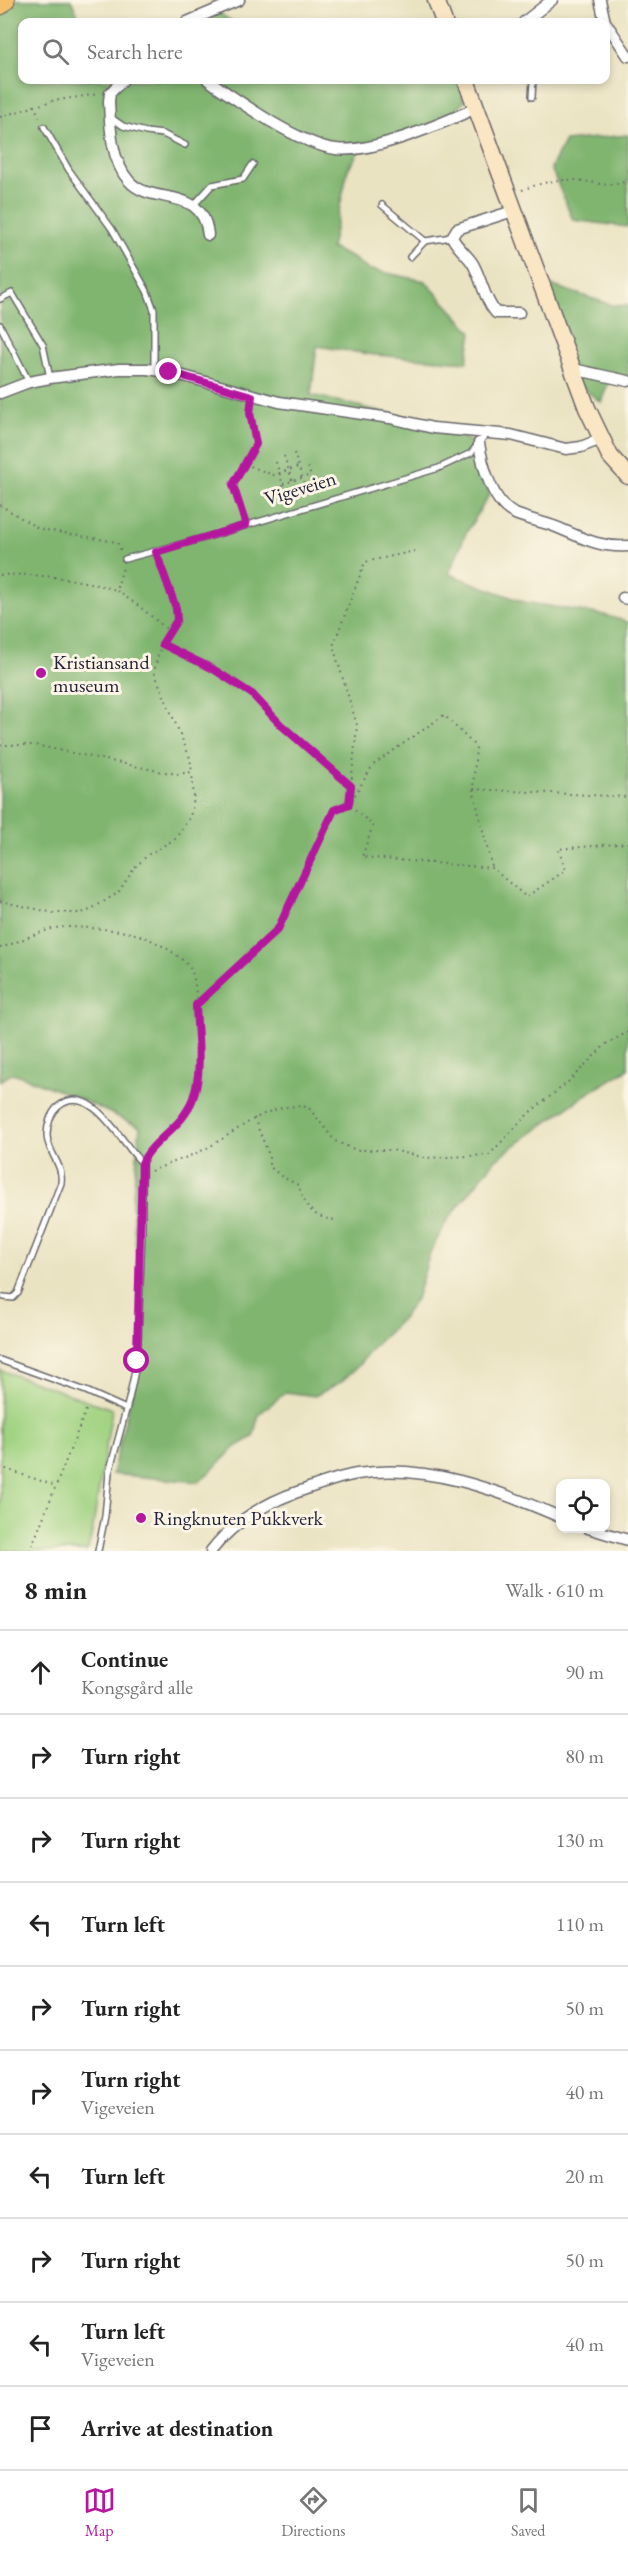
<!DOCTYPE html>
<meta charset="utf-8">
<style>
:root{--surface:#fff;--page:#f2f2f2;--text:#222;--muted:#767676;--line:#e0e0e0;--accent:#b5179e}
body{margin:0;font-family:"EB Garamond",serif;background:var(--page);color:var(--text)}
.controls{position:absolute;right:18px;bottom:18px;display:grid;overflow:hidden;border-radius:12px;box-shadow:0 3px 9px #0003}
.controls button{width:54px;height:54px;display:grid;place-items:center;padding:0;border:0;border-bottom:2px solid var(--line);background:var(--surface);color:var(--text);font:30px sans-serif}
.stop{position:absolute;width:18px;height:18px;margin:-14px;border:4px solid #b5179e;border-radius:50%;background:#fff}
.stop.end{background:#b5179e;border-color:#fff;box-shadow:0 2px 6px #0008}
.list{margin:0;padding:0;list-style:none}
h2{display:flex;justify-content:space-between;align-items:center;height:78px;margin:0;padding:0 24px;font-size:26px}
h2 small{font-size:20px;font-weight:400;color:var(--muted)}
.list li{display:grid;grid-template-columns:39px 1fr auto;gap:18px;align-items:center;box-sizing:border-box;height:84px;padding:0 24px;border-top:2px solid var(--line)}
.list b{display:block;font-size:22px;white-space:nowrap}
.list p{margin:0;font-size:20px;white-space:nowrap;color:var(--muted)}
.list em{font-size:20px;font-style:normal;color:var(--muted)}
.icon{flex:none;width:33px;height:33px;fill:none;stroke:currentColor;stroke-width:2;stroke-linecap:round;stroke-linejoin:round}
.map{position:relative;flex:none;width:628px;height:1551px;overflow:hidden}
.search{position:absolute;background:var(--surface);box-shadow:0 3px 9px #0003;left:18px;right:18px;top:18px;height:66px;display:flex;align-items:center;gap:15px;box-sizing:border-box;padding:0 21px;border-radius:12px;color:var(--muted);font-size:22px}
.sheet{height:918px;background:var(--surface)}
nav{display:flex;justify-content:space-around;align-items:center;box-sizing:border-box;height:84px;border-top:2px solid var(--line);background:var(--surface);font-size:16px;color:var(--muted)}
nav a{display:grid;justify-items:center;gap:3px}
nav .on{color:var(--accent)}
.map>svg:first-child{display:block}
</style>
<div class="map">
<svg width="628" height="1551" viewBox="0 0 628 1551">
<rect width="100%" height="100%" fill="#fcf5e5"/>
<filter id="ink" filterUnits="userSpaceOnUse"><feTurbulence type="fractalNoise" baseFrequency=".0167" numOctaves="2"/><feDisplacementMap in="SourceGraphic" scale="12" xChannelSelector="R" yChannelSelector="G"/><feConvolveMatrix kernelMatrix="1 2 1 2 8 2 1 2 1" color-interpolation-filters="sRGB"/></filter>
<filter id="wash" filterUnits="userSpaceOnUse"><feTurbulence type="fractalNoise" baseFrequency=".008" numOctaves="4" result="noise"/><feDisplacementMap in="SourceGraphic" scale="24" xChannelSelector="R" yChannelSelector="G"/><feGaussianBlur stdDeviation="1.35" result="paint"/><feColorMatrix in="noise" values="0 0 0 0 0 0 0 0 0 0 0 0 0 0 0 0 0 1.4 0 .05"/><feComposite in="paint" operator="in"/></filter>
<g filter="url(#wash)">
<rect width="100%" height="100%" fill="#eae3c2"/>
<!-- green -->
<polygon fill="#a1d382" stroke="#627a5e" stroke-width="1.5" points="0,1370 112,1409 91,1538 87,1551 0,1551"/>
<!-- forest -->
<g fill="#80b570" stroke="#516c56" stroke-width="1.5">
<polygon points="0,0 71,0 81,22 22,22 22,80 458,80 464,102 442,121 362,146 348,169 331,248 354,259 367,269 425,281 472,332 467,362 375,355 317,346 311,395 441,426 478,445 489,495 466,533 449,574 524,602 604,615 628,622 628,1069 585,1095 496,1159 446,1222 430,1253 416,1299 401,1320 375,1345 358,1366 341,1382 315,1396 286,1392 259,1414 253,1437 236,1447 199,1482 112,1474 145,1339 132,1205 140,1127 76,1097 13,1073 0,1081"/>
<polygon points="218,12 233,22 186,22"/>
<polygon points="628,135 628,227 573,220 551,168 565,141"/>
<polygon points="544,283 612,305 628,306 628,382 609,381 601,402 568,377"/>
</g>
</g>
<g filter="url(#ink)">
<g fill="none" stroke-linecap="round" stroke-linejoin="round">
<!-- lane casing -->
<g stroke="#68666a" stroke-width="8">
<g id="lane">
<polyline points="532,97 533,80"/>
<polyline points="110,117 123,126 146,132 163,134 185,145"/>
<polyline points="44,127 69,170 112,229 147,291 154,310 154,370"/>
<polyline points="382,205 425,241"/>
<polyline points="193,206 212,185 243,179 253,164"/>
<polyline points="410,257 425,241 452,237"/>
<polyline points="0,299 12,293 43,345 50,378"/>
<polyline points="0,325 29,382"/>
<polyline points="125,559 204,538 439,468 471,453 487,433"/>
<path d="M 4,1297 L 13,1298 L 18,1293 L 61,1183 C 64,1165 47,1152 47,1135 C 47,1125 51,1112 59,1106 C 91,1080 124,1147 142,1163 L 142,1232 L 137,1361 L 129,1399 L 109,1473 L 105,1516 L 98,1551"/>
<polyline points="0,1360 86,1391 126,1409"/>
</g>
</g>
<!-- street casing -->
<g stroke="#68666a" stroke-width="13">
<g id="street">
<polyline points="600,0 605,22"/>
<polyline points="187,22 239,0"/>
<polyline points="524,22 552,0"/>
<polyline points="606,23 628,56"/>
<path d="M 123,80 L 110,93 L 109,101 C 110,127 111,161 129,181 C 152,207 203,184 208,235"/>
<path d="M 208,80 C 238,101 300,145 336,149 C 372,154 443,123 476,108"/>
<path d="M 513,211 L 457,229 L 452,237 C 457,248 467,254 473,264 C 482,280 484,299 496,313 L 519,313"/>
<polyline points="573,369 628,381"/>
<polyline points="0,393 29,382 50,378 119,369 147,369 169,372 279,402 390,418 433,428 511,435 566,449 581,447 601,439"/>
<path d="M 479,443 C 482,464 492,502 513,513 C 528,520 546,522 561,529 C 584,539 602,548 628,546"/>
<polyline points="623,598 628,599"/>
<polyline points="588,1528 628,1540"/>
<path d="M 211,1551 C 234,1521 265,1503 300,1491 C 318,1485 338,1477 357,1474 C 426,1463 498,1490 560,1517"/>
</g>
</g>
<!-- secondary casing -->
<g stroke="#68666a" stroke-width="19">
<g id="secondary">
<polyline points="436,0 444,22"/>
<polyline points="466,80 587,408 610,456 628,476"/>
</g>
</g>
<!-- highway casing -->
<g stroke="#68666a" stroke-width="23">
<polyline id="highway" points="0,4 4,0"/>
</g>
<!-- path -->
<g stroke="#68666a" stroke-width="2" stroke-dasharray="1.5 4.5" stroke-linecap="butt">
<polyline points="34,105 40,119"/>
<polyline points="0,117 52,101 98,94"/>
<path d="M 522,190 C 540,183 557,179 577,180 C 596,182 610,189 628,180"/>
<polyline points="294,453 306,489"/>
<polyline points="284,456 296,492"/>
<polyline points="276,462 286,495"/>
<polyline points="245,464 273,475 301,466"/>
<polyline points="308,467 317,496"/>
<polyline points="283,484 311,475"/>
<polyline points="0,505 39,529 117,542 121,551"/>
<polyline points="244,517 233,485 256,444 251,408"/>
<polyline points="415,551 365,562 333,646 357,725 349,805 373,825 362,857 492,868 526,897 566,870 558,849 628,843"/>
<path d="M 0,575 C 39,573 79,579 116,590 L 123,568"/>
<polyline points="117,591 139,606 169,631"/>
<polyline points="162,644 213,669 252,694 280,724 350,786"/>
<polyline points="0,745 35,745 158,771 178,774 192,772 190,758 154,672 160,648 177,620 176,608 159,560"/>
<polyline points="473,789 492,868"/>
<polyline points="0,901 54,913 81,913 88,911 118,893 135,867 149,854 175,839 190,817 194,799 192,773"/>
<path d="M 0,948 C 19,942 37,932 56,928 C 69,925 125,930 138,935 C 152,939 184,956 191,970 C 198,986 196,1011 197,1029 C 200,1099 196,1103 148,1154"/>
<polyline points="196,1005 278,929 335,810 349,805 373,765 444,715 476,747 473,789 628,797"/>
<path d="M 254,1118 L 269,1155 L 269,1166 L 281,1176 L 298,1185 C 307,1207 310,1217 335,1220"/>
<path d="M 151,1171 C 170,1163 190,1157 207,1148 C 240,1130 268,1101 308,1107 L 335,1141 L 356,1150 L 392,1150 L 426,1158 L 489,1155 L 529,1113 L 567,1083 L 606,1044 L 628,1032"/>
<polyline points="0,1467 56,1486"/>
<polyline points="30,1551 86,1410"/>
</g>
<!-- lane -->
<use href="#lane" stroke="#fff" stroke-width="5"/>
<!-- street -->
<use href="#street" stroke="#fff" stroke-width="10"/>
<!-- secondary -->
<use href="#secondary" stroke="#fbe6c4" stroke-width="16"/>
<!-- highway -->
<use href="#highway" stroke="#f6c06b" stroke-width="21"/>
</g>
</g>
<g fill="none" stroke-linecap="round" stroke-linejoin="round" filter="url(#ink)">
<!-- route -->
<path stroke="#b5179e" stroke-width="8" d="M 137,1361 L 142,1163 C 150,1145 170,1133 182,1118 C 207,1087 197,1041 196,1005 L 278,929 L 334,810 L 349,804 L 351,786 L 280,724 L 252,694 L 213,669 L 162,644 L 177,620 L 176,608 L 156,552 L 246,525 L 233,485 L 256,444 L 250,413 L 252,396 L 169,372"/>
</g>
<!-- markers -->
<g fill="#b5179e" stroke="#fcf5e5" stroke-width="2">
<circle cx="41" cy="673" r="6"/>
<circle cx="141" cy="1518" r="6"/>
</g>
<g text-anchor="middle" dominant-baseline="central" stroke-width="6" stroke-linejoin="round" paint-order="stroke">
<!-- street labels -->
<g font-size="20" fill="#22223b" stroke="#fcf5e5">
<text transform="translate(300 488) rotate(-17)">Vigeveien</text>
</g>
<!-- poi labels -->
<g font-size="20" fill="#22223b" stroke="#fcf5e5" text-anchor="start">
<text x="53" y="662">Kristiansand<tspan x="53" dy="23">museum</tspan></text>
<text x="153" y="1518">Ringknuten Pukkverk</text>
</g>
</g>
</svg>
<div class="controls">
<button><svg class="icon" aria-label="locate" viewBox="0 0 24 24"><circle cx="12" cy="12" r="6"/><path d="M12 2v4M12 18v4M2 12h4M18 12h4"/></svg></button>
</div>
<div class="stop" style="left:137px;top:1361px"></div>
<div class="stop end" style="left:169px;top:372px"></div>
<div class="search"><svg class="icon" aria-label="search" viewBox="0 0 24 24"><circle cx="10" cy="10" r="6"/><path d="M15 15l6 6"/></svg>Search here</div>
</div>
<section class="sheet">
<h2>8 min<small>Walk · 610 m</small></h2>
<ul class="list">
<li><svg class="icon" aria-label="ahead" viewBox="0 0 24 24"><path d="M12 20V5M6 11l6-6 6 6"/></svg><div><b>Continue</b><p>Kongsgård alle</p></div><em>90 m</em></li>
<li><svg class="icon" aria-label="right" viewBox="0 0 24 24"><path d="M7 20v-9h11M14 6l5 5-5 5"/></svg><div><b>Turn right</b></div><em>80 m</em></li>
<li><svg class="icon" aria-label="right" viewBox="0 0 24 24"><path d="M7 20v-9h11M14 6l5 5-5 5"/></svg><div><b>Turn right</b></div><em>130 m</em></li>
<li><svg class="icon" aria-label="left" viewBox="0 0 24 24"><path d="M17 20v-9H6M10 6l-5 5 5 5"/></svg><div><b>Turn left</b></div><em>110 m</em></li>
<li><svg class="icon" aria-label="right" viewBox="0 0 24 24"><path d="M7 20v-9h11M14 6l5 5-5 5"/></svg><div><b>Turn right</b></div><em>50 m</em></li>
<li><svg class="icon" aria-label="right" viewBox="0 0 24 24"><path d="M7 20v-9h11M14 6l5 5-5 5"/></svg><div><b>Turn right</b><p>Vigeveien</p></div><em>40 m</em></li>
<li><svg class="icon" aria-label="left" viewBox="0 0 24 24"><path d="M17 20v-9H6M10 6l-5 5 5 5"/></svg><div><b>Turn left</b></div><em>20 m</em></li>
<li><svg class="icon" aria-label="right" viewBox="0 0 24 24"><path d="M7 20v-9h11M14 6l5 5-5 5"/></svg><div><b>Turn right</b></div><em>50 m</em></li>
<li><svg class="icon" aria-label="left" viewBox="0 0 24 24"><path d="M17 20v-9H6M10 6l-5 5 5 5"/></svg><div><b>Turn left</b><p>Vigeveien</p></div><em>40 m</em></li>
<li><svg class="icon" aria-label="arrive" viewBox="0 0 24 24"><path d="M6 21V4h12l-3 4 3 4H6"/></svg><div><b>Arrive at destination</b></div></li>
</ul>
</section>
<nav>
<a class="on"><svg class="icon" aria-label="map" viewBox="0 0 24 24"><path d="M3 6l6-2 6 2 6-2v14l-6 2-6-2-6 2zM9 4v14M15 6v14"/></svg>Map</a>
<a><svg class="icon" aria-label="directions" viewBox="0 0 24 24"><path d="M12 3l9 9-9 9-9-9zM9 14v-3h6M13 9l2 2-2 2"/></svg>Directions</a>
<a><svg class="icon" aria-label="saved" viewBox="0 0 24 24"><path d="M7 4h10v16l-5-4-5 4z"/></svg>Saved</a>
</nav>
